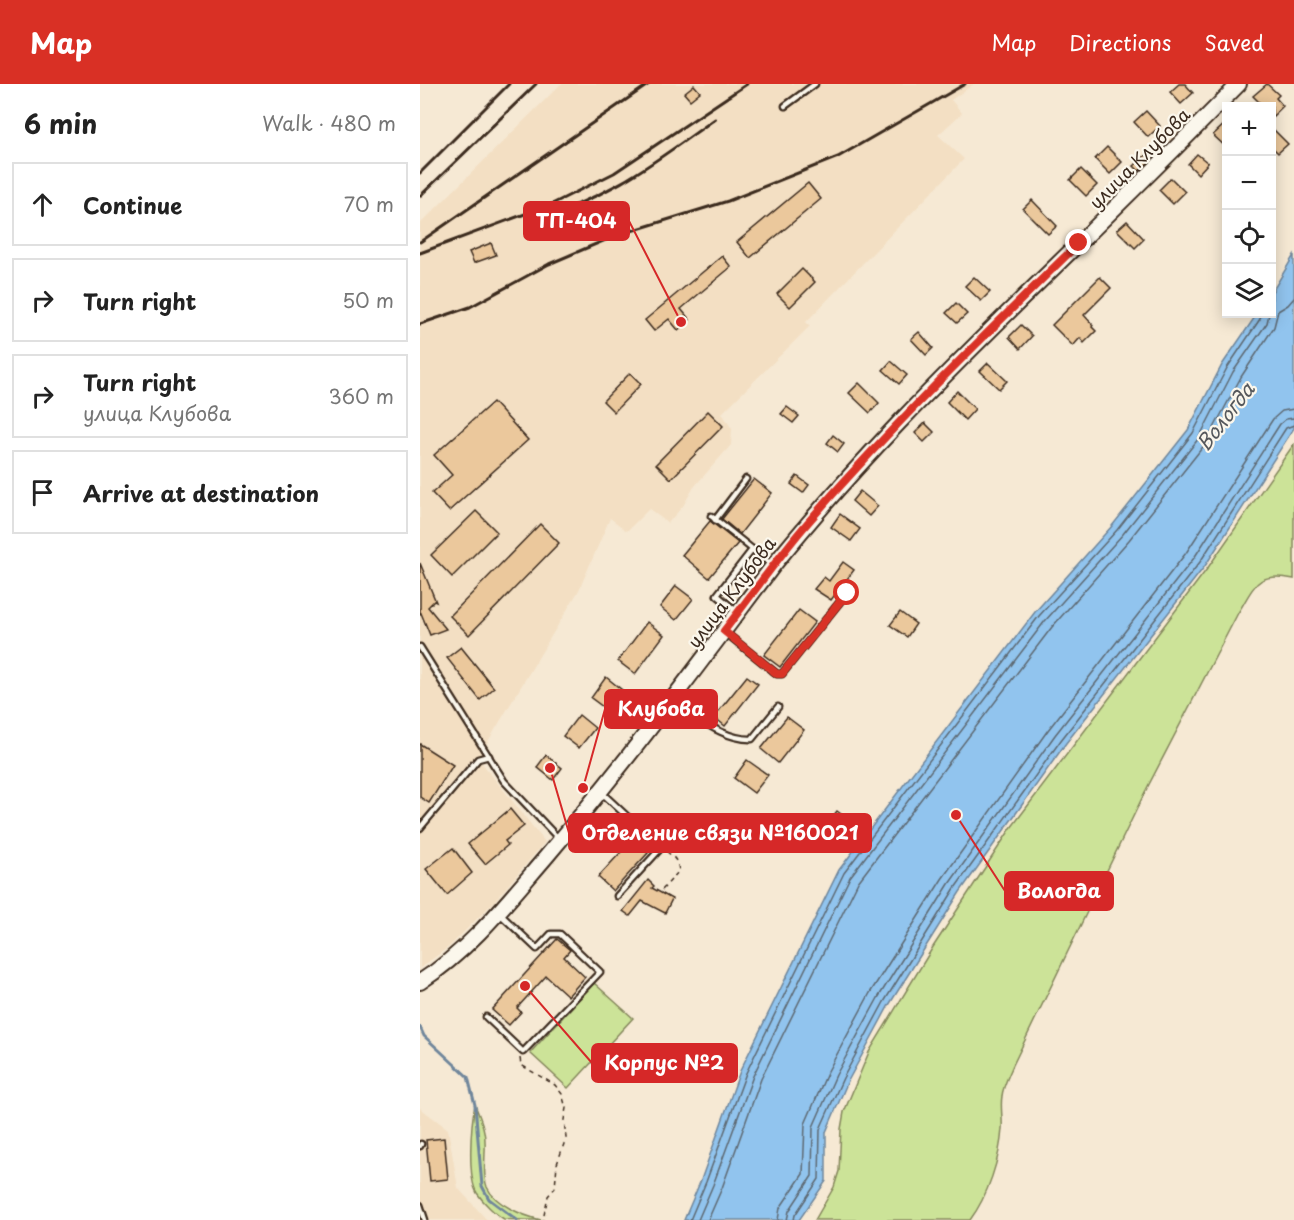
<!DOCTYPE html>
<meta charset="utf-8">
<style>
:root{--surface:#fff;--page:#f2f2f2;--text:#222;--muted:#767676;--line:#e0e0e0;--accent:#d93025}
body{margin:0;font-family:"Playpen Sans",sans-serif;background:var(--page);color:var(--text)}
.controls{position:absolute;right:18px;top:18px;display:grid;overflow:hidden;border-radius:0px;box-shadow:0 3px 15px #0003}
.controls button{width:54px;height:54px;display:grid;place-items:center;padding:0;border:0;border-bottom:2px solid var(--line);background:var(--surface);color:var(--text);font:30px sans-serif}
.stop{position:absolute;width:18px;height:18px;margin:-14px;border:4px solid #d93025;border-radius:50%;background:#fff}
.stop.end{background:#d93025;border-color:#fff;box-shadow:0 2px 6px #0008}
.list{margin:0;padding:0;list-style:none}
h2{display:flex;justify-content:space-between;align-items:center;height:78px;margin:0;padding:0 24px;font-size:26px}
h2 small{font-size:20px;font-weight:400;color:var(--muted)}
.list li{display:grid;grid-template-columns:39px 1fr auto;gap:18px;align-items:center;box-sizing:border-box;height:84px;margin:0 12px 12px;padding:0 12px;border:2px solid var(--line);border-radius:0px}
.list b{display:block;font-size:22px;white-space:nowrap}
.list p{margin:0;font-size:20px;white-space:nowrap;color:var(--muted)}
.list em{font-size:20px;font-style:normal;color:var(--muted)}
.icon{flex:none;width:33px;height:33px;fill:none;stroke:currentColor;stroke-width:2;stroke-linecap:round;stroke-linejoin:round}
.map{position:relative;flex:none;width:874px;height:1136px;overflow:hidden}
header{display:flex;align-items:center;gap:36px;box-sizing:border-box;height:84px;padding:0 30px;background:var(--accent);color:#fff}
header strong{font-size:28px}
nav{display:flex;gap:33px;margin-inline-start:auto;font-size:21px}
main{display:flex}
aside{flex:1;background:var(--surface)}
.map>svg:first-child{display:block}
</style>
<header>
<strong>Map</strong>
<nav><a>Map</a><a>Directions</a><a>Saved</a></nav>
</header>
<main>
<aside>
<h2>6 min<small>Walk · 480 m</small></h2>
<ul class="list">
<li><svg class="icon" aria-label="ahead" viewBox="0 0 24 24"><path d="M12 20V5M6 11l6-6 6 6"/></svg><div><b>Continue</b></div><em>70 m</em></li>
<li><svg class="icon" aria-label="right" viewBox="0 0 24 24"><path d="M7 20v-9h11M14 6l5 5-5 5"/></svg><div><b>Turn right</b></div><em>50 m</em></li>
<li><svg class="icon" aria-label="right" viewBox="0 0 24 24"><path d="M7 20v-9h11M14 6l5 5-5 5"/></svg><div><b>Turn right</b><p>улица Клубова</p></div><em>360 m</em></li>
<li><svg class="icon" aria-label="arrive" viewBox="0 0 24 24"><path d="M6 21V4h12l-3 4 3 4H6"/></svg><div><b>Arrive at destination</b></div></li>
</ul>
</aside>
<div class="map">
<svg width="874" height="1136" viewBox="0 0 874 1136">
<rect width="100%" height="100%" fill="#f6e9d4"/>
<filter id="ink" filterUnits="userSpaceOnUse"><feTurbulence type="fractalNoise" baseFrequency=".0167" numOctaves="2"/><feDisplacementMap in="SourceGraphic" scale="12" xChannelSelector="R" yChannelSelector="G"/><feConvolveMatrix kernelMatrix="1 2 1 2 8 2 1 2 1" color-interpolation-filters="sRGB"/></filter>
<g filter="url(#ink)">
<!-- built -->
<g fill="#f3dfc3">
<polygon points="141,0 554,0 531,16 542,29 518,51 544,75 386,238 390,242 302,329 312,345 311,361 274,403 263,422 248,439 229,425 207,447 190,434 159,506 58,674 125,758 72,820 30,862 0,884 0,140"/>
<polygon points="0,1024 28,1045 38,1104 67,1136 0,1136"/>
</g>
<!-- green -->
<g fill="#cce398" stroke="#84865b" stroke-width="1.5">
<path d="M 874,360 L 874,495 C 837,487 835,501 818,529 L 724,710 L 593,981 C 589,991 583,1002 582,1012 C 580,1023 583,1034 582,1045 C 580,1074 568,1112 550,1136 L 395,1136 L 414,1103 L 419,1087 L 421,1045 L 424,1028 L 449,968 L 513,863 L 591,744 L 787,485 Z"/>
<polygon points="174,899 213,934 148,1004 110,969"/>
<path d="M 55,1021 C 60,1033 65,1045 65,1057 C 66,1071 62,1090 67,1103 C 75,1121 104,1132 121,1136 C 111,1136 93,1136 84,1135 C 75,1130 63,1118 57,1109 C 47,1093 51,1040 55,1021 Z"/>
</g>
<!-- water -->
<polygon fill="#91c4ee" stroke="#6f869b" stroke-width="1.5" points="874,171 874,344 785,482 646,659 540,808 469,921 428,997 406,1048 406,1097 379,1136 264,1136 281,1096 320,987 419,786 615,528 692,442 768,346 802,281 837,230 852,230 852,208"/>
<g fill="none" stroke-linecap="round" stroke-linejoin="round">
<!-- shore -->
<g stroke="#5d6871" stroke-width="1.5">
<polyline points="270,1136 286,1098 326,989 424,789 619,532 697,446 773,349 807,284 840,235 841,230"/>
<polyline points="278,1136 293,1101 333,992 430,793 625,537 703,450 779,354 813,288 847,239 849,230"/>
<polyline points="288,1136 302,1104 341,995 438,798 632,543 709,456 786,359 821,293 854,243 858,227 868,221 874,214"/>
<polyline points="358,1136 360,1124 383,1090 385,1040 408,987 450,909 522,795 628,646 766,469 853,335 862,327 874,325"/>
<polyline points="367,1136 369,1127 392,1092 393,1043 416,991 458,914 529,800 635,651 774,474 860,340 866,335 874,334"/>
<polyline points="374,1136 375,1131 399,1095 400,1045 423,994 464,918 535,804 641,656 780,478 866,344 874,341"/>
</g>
<!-- stream -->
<polyline stroke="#6f869b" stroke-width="3" points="0,943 4,952 48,993 55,1021 62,1102 69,1115 97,1136"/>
</g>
<!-- building -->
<g fill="#ebc89c" stroke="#3b2a1e" stroke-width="1.5">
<polygon points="759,0 765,0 773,9 761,20 750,8"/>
<polygon points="847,0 859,11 856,14 863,22 852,33 852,22 843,22 833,12"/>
<polygon points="274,1 280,8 270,16 264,9"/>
<polygon points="726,27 740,42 728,53 714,38"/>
<polygon points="807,38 807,64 793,51"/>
<polygon points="852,44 868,60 858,69 852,63"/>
<polygon points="687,63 702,78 690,90 675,75"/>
<polygon points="777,70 788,79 778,90 768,80"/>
<polygon points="726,71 731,76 719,87 714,82"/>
<polygon points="661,85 677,101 666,112 650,96"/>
<polygon points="751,94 765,108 753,120 739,106"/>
<polygon points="388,99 401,115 330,174 317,158"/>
<polygon points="612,116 637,142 628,150 603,125"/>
<polygon points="707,137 724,155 715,164 697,146"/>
<polygon points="71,159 76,171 54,179 49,168"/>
<polygon points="302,172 311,183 261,225 270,236 258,246 249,235 234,247 225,236"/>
<polygon points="382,185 395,198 370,223 357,210"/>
<polygon points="554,193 570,208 561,217 545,202"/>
<polygon points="680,193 691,204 664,231 673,241 672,243 676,247 664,259 660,254 653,262 632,241"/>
<polygon points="536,219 547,230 537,239 526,229"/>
<polygon points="601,241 612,252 600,265 589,253"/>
<polygon points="499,248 513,264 506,271 491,255"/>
<polygon points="471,277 487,291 479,300 463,286"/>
<polygon points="568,279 587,297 579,305 560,287"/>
<polygon points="210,289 221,300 194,328 183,317"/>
<polygon points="439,299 459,319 450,329 429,309"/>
<polygon points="537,307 555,325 545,336 527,318"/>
<polygon points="73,318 108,356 29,427 12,409 32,391 14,371"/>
<polygon points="367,323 379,332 373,339 361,330"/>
<polygon points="288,327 303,342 251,395 236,380"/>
<polygon points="505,339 514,348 504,358 495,349"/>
<polygon points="413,351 424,360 418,368 407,359"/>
<polygon points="377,392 389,401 383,409 371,400"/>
<polygon points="334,395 352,409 320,450 302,435"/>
<polygon points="440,407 458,422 449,432 432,417"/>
<polygon points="56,427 77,448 32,493 11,471"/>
<polygon points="420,430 440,445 431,457 411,443"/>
<polygon points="290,437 318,459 289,494 262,471"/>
<polygon points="120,440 139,459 49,551 30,532"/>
<polygon points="423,478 434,486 411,516 394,505 404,493 409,497"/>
<polygon points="0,479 16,518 14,517 8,523 26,545 10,551 1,529 0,530"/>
<polygon points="256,502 273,515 256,536 240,523"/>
<polygon points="379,526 395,538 360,583 344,571"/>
<polygon points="480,528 496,540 487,553 470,541"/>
<polygon points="227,538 244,551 215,590 198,577"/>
<polygon points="41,563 74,604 60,616 27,574"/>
<polygon points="327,592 338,600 305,642 294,633"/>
<polygon points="186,593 202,606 187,626 171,614"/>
<polygon points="159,631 175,644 159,664 143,652"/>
<polygon points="367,633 384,646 358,679 341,665"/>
<polygon points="0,660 33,681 9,719 0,713"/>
<polygon points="126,671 142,684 133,696 117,683"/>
<polygon points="327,676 348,691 334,709 314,694"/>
<polygon points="90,725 104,742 85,757 88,761 65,780 48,760"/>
<polygon points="417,727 429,736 420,747 416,743 413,747 406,741"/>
<polygon points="213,755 228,769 193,807 178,793"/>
<polygon points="33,764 52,789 27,811 6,785"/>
<polygon points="228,796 234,802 232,804 252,815 245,829 222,817 210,832 203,827"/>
<polygon points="137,855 150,866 144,873 165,893 148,912 126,892 97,924 101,928 89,941 72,926"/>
<polygon points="24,1054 28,1095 10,1097 6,1056"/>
</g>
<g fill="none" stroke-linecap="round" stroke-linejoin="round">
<!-- lane casing -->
<g stroke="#3b2a1e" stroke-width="9">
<g id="lane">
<polyline points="365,22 395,0"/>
<polyline points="291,432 352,481"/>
<polyline points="295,436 326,395"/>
<polyline points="316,527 297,511 332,466"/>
<polyline points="306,549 357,590 362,590 427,509"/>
<polyline points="0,563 84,697 138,754"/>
<path d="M 253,619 C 278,633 303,656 332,655 L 358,623"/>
<polyline points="181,708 241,764 197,812"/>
<polyline points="0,744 58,675 69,672"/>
<polyline points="66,933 103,968 180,888 140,850 131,850 117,865 80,830"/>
<polyline points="0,1062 1,1060"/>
<polyline points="0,1121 5,1136"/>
</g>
</g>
<!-- secondary casing -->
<g stroke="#3b2a1e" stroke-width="18">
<path id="secondary" d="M 0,898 C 50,866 88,817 126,773 C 206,679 279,580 353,482 C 432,383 522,293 613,204 C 682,137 751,69 819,0"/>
</g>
<!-- path -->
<g stroke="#3b2a1e" stroke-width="1.5" stroke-dasharray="4.5 4.5" stroke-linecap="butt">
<path d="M 242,806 L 259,787 C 258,777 254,773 247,768"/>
<polyline points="100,974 101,981 135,1001 142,1010 146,1024 144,1036 146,1054 137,1080 135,1104 128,1112 123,1136"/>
</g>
<!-- lane -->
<use href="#lane" stroke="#fbf7ec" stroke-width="4.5"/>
<!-- secondary -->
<use href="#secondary" stroke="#fbf7ec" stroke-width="14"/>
<!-- rail -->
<g stroke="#3b2a1e" stroke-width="3">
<polyline points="0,89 89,0"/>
<polyline points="0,112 116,0"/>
<path d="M 116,134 C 187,116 237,76 295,35"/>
<polyline points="0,158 229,0"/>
<polyline points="0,169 132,120 194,89 327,0"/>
<polyline points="0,240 50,223 129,180 195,152 308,117 418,73 545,0"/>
</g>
</g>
</g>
<g fill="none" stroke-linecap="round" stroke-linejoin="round" filter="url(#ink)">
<!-- route -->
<path stroke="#d93025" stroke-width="8" d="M 427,509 L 362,590 L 357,590 L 304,547 C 331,512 356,476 384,443 C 470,343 565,251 659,159"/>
</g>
<g text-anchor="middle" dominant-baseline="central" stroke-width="4.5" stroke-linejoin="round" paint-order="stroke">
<!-- street labels -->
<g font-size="18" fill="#3b2a1e" stroke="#fbf7ec">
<text transform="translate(719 74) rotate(-45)">улица Клубова</text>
<text transform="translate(311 508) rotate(-53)">улица Клубова</text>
</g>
<!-- water labels -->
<g font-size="20" font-style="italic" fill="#55585c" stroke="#fbf7ec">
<text transform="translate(805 332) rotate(-52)">Вологда</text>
</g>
</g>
<!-- callouts -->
<path fill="none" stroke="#d62828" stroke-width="2" d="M261 238L209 137M163 704L185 625M130 684L149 749M536 731L585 807M105 902L172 979"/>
<g fill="#d62828" stroke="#fbf7ec" stroke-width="2">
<circle cx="261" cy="238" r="6"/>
<circle cx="163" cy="704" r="6"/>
<circle cx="130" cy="684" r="6"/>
<circle cx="536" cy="731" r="6"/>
<circle cx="105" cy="902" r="6"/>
</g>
<g fill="#d62828" stroke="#d62828" stroke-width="2">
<rect x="104" y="118" width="105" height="38" rx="6"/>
<rect x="185" y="606" width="112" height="38" rx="6"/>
<rect x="149" y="730" width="302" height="38" rx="6"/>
<rect x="585" y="788" width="108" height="38" rx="6"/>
<rect x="172" y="960" width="145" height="38" rx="6"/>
</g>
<g font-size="20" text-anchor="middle" font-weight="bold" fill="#fff">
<text x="156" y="144">ТП-404</text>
<text x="241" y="632">Клубова</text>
<text x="300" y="756">Отделение связи №160021</text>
<text x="639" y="814">Вологда</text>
<text x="244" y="986">Корпус №2</text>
</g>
</svg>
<div class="controls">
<button>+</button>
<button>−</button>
<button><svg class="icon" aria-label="locate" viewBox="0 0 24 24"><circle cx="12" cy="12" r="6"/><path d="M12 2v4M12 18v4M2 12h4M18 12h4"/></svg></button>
<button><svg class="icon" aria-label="layers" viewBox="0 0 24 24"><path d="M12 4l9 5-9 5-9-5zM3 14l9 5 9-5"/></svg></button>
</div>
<div class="stop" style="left:427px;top:509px"></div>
<div class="stop end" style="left:659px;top:159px"></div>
</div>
</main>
